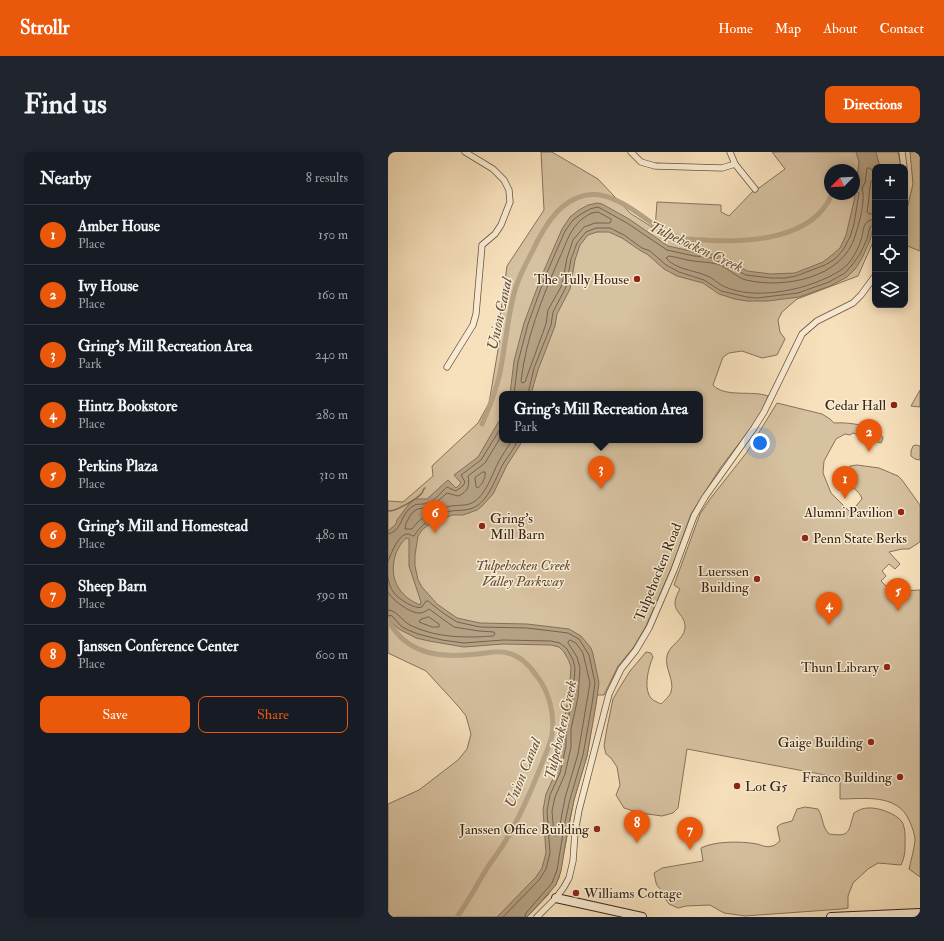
<!DOCTYPE html>
<meta charset="utf-8">
<style>
:root{--surface:#171b24;--page:#20242c;--text:#f1f3f6;--muted:#9ea1a6;--line:#363941;--accent:#ea580c}
body{margin:0;font-family:"IM FELL Double Pica",serif;background:var(--page);color:var(--text)}
.controls{position:absolute;right:12px;top:12px;display:grid;overflow:hidden;border-radius:8px;box-shadow:0 2px 10px #0003}
.controls button{width:36px;height:36px;display:grid;place-items:center;padding:0;border:0;border-bottom:1px solid var(--line);background:var(--surface);color:var(--text);font:20px sans-serif}
.compass{position:absolute;left:436px;top:12px;width:36px;height:36px;border-radius:50%;background:var(--surface);box-shadow:0 2px 10px #0003;rotate:246deg}
.you{position:absolute;left:372px;top:291px;width:14px;height:14px;margin:-10px;border:3px solid #fff;border-radius:50%;background:#1a73e8;box-shadow:0 0 0 6px #1a73e833}
.badge{display:grid;place-items:center;width:26px;height:26px;border-radius:50%;background:var(--accent);color:#fff;font-size:13px;font-weight:700}
.pin{position:absolute;translate:-50% -33px;filter:drop-shadow(0 1px 2px #0008)}
.pin::after{content:'';position:absolute;top:21px;width:14px;height:12px;background:inherit;clip-path:polygon(0 0,100% 0,50% 100%)}
.popup{position:absolute;left:111px;top:239px;width:204px;height:52px;box-sizing:border-box;display:grid;place-content:center;border-radius:8px;background:var(--surface);filter:drop-shadow(0 1px 3px #0005);font-size:13px;white-space:nowrap;color:var(--muted)}
.popup b{font-size:15px;color:var(--text)}
.popup::after{content:'';position:absolute;left:50%;top:100%;margin-left:-8px;border:8px solid transparent;border-top-color:var(--surface)}
.list{margin:0;padding:0;list-style:none}
h2{display:flex;justify-content:space-between;align-items:center;height:52px;margin:0;padding:0 16px;font-size:17px}
h2 small{font-size:13px;font-weight:400;color:var(--muted)}
.list li{display:grid;grid-template-columns:26px 1fr auto;gap:12px;align-items:center;box-sizing:border-box;height:60px;padding:0 16px;border-top:1px solid var(--line)}
.list b{display:block;font-size:15px;white-space:nowrap}
.list p{margin:0;font-size:13px;white-space:nowrap;color:var(--muted)}
.list em{font-size:13px;font-style:normal;color:var(--muted)}
.actions{display:flex;gap:8px;padding:12px 16px}
.actions a{flex:1;padding:9px 0;border:1px solid var(--accent);border-radius:8px;text-align:center;font-size:14px;color:var(--accent)}
.actions .main{background:var(--accent);color:#fff}
.icon{flex:none;width:22px;height:22px;fill:none;stroke:currentColor;stroke-width:2;stroke-linecap:round;stroke-linejoin:round}
.map{position:relative;flex:none;width:532px;height:765px;overflow:hidden;border-radius:8px}
header{display:flex;align-items:center;gap:24px;box-sizing:border-box;height:56px;padding:0 20px;background:var(--accent);color:#fff}
header strong{font-size:19px}
nav{display:flex;gap:22px;margin-inline-start:auto;font-size:14px}
.intro{display:flex;align-items:center;justify-content:space-between;box-sizing:border-box;height:96px;padding:0 24px}
h1{margin:0;font-size:28px}
.button{padding:10px 18px;border-radius:8px;background:var(--accent);color:#fff;font-size:14px;font-weight:700}
main{display:flex;gap:24px;padding:0 24px}
aside{flex:1;background:var(--surface);border-radius:8px;box-shadow:0 2px 10px #0003}
.map>svg:first-child{display:block}
</style>
<header>
<strong>Strollr</strong>
<nav><a>Home</a><a>Map</a><a>About</a><a>Contact</a></nav>
</header>
<div class="intro"><h1>Find us</h1><a class="button">Directions</a></div>
<main>
<aside>
<h2>Nearby<small>8 results</small></h2>
<ul class="list">
<li><span class="badge">1</span><div><b>Amber House</b><p>Place</p></div><em>150 m</em></li>
<li><span class="badge">2</span><div><b>Ivy House</b><p>Place</p></div><em>160 m</em></li>
<li><span class="badge">3</span><div><b>Gring's Mill Recreation Area</b><p>Park</p></div><em>240 m</em></li>
<li><span class="badge">4</span><div><b>Hintz Bookstore</b><p>Place</p></div><em>280 m</em></li>
<li><span class="badge">5</span><div><b>Perkins Plaza</b><p>Place</p></div><em>310 m</em></li>
<li><span class="badge">6</span><div><b>Gring's Mill and Homestead</b><p>Place</p></div><em>480 m</em></li>
<li><span class="badge">7</span><div><b>Sheep Barn</b><p>Place</p></div><em>590 m</em></li>
<li><span class="badge">8</span><div><b>Janssen Conference Center</b><p>Place</p></div><em>600 m</em></li>
</ul>
<div class="actions"><a class="main">Save</a><a>Share</a></div>
</aside>
<div class="map">
<svg width="532" height="765" viewBox="0 0 532 765">
<rect width="100%" height="100%" fill="#f7e1bc"/>
<filter id="stains"><feTurbulence type="fractalNoise" baseFrequency=".005" numOctaves="4"/><feColorMatrix values="0 0 0 0 .2 0 0 0 0 .09 0 0 0 0 .02 0 0 0 .5 -.17"/></filter>
<radialGradient id="worn" r=".72"><stop offset=".6" stop-color="#630" stop-opacity="0"/><stop offset="1" stop-color="#630" stop-opacity=".3"/></radialGradient>
<!-- green -->
<g fill="#d6c1a0" stroke="#86725c" fill-rule="evenodd">
<path d="M 153,0 L 164,0 L 210,27 L 242,61 L 267,77 L 269,50 L 333,53 L 333,60 L 341,64 L 369,35 L 371,36 L 397,17 L 384,0 L 510,0 L 513,15 L 487,15 L 487,91 L 485,90 L 470,124 L 409,147 L 394,160 L 390,168 L 392,180 L 397,187 L 389,203 L 374,206 L 354,199 L 341,201 L 335,205 L 325,233 C 337,246 364,238 380,244 L 377,254 L 366,272 L 333,315 L 303,362 L 283,417 L 258,474 L 245,496 L 230,514 L 216,543 L 209,543 L 199,604 L 186,648 L 171,726 L 160,743 L 139,765 L 0,765 L 0,652 L 31,638 L 70,608 L 79,597 L 83,582 L 78,564 L 71,555 L 38,519 L 0,501 L 0,349 L 15,350 L 45,324 L 44,314 L 90,271 L 101,251 L 113,180 L 110,180 L 119,114 L 156,58 ZM 442,18 L 466,18 L 466,42 L 442,42 ZM 114,242 L 312,242 L 312,288 L 114,288 Z"/>
<polygon points="522,0 532,0 532,99 517,93 519,57 525,32"/>
<polygon points="532,238 532,255 523,254"/>
<path d="M 389,251 L 434,262 L 442,267 L 446,271 C 459,270 489,273 495,286 L 493,291 L 465,281 L 462,283 L 457,282 L 448,287 L 436,309 L 435,321 L 443,341 L 461,359 L 468,354 L 474,347 C 472,338 461,336 457,322 L 462,314 L 469,313 L 491,316 L 510,324 L 514,328 L 532,353 L 532,390 L 521,397 L 514,397 L 501,400 L 512,412 L 507,417 L 501,412 L 494,419 L 498,424 L 493,429 L 505,441 L 510,436 L 513,439 L 532,438 L 532,725 L 521,717 C 523,708 526,698 527,689 C 527,682 524,675 521,668 C 509,641 475,647 452,647 L 452,630 L 448,625 L 299,597 L 290,656 L 285,661 L 274,664 L 252,661 L 236,656 L 228,643 L 232,633 L 229,615 L 223,606 L 218,602 L 216,594 L 219,576 L 225,547 L 232,535 L 242,519 L 258,500 L 263,501 L 265,505 C 261,514 256,532 261,543 C 263,548 269,550 273,552 C 276,549 282,544 283,540 C 287,528 276,516 279,504 C 281,493 296,488 297,476 C 298,459 278,461 292,437 L 286,433 L 312,362 L 322,347 L 359,300 Z"/>
<polygon points="528,293 532,294 532,308 527,307 523,304 523,299 525,294"/>
<path d="M 417,655 L 430,657 C 436,667 433,673 441,682 C 463,685 460,680 466,661 C 470,658 475,656 480,656 C 490,655 509,662 514,670 C 518,677 517,687 517,695 C 517,701 516,707 513,713 L 490,711 L 480,717 L 465,731 L 460,744 L 460,756 L 454,757 L 357,764 L 336,761 L 322,753 L 298,754 L 290,756 L 281,752 L 276,745 L 274,738 C 267,734 268,729 266,721 L 274,716 L 315,709 L 313,696 C 326,689 354,689 369,692 C 374,693 378,696 384,694 C 387,694 389,691 392,689 L 389,675 L 393,672 L 404,669 L 409,657 Z"/>
</g>
<!-- water -->
<g fill="#b5a184" stroke="#826f58" fill-rule="evenodd">
<polygon points="468,0 488,0 492,15 487,15 487,69 482,88 475,104 468,116 459,125 442,134 411,145 380,149 359,149 347,147 331,142 315,131 289,124 276,117 259,102 253,99 234,86 221,80 209,80 200,83 192,93 187,108 182,137 169,162 167,174 150,218 143,242 122,242 126,209 136,171 154,123 174,77 182,65 191,58 200,53 209,51 214,52 241,67 280,94 307,100 320,101 335,105 343,108 349,113 359,119 383,122 407,121 435,110 444,103 452,96 458,83 466,49 471,10"/>
<path d="M 114,264 L 114,288 L 134,288 L 132,293 L 119,313 L 105,342 L 94,354 L 89,358 L 75,363 L 64,363 L 40,373 L 34,378 L 30,384 L 27,403 L 27,414 L 30,428 L 34,435 L 49,452 L 69,466 L 92,471 L 139,472 L 181,477 L 193,484 L 203,496 L 205,502 L 211,531 L 208,553 L 199,604 L 186,648 L 180,676 L 173,719 L 168,733 L 139,765 L 109,765 L 148,725 L 154,716 L 158,701 L 155,658 L 158,642 L 168,620 L 174,593 L 174,576 L 181,544 L 183,515 L 181,509 L 176,500 L 171,495 L 163,493 L 115,492 L 76,495 L 41,489 L 28,486 L 11,477 L 4,471 L 0,464 L 0,379 L 8,372 L 9,368 L 21,352 L 27,347 L 39,347 L 60,328 L 68,336 L 73,331 L 66,323 L 90,305 ZM 19,386 L 21,387 L 21,414 L 33,450 L 32,453 C 10,444 0,425 8,401 C 11,395 14,389 19,386 Z"/>
</g>
<g fill="none" stroke-linecap="round" stroke-linejoin="round">
<!-- shore -->
<g stroke="#75624e" stroke-width="1">
<path d="M 487,22 L 482,16 L 479,16 L 477,31 L 474,36 C 478,48 471,72 467,84 C 455,126 396,137 358,128 C 347,125 340,115 329,112 C 320,110 313,110 305,109 C 297,108 289,105 281,104 L 278,106 C 287,117 304,118 317,123 C 324,125 329,131 335,134 C 368,150 424,137 453,118 C 463,112 471,96 474,85 C 475,80 475,74 479,70 C 481,68 484,68 487,67"/>
<path d="M 487,29 L 483,29 C 481,39 481,49 479,60 L 481,62 L 487,61"/>
<path d="M 204,61 L 210,60 L 223,67 L 223,69 L 222,71 L 207,71 L 196,75 L 185,88 L 179,106 L 174,133 L 160,158 L 158,172 L 137,230 L 134,231 L 133,229 C 138,186 154,146 171,107 C 177,95 180,82 189,72 C 193,67 198,64 204,61 Z"/>
<polyline points="126,242 130,210 140,172 157,125 177,79 185,68 193,62 202,57 209,55 212,56 239,71 279,98 306,104 320,105 334,108 341,111 346,117 358,123 383,126 397,126 408,124 437,113 447,107 455,98 462,85 466,72 471,41 466,38"/>
<polyline points="140,242 146,216 163,173 165,160 178,135 183,107 189,91 198,80 208,76 222,76 236,83 254,96 262,99 278,113 291,120 316,128 333,139 359,145 369,146 410,141 441,130 457,121 464,113 472,102 479,87 482,75 487,72"/>
<path d="M 114,283 L 97,311 L 80,324 C 82,334 80,340 70,344 L 59,341 L 43,355 L 29,357 L 23,362 L 18,371 L 17,377 L 24,377 C 32,365 48,357 63,354 C 70,353 77,354 84,351 C 98,344 104,322 111,309 C 115,302 120,295 124,288"/>
<path d="M 95,320 L 97,320 C 98,325 94,334 89,336 L 88,334 L 87,326 Z"/>
<path d="M 0,382 C 12,380 13,366 20,358 C 30,349 30,354 40,351 C 47,349 54,339 59,335 L 68,339 L 75,334 L 77,330 L 73,323 L 93,308 L 114,274"/>
<path d="M 0,410 C 2,403 11,381 20,382 C 22,382 24,384 26,384 C 34,371 47,363 63,359 C 71,358 79,359 87,355 C 101,348 108,325 115,312 C 120,304 126,297 130,288"/>
<path d="M 0,425 C 1,431 2,436 6,441 C 11,447 27,458 34,455 L 38,449 L 40,449 L 55,461 L 69,470 L 92,475 L 139,476 L 180,481 L 191,487 L 201,503 L 207,531 L 204,552 L 195,603 L 182,647 L 176,675 L 169,718 L 164,731 L 138,761 L 137,765"/>
<path d="M 0,440 C 4,448 23,462 32,461 C 36,461 39,458 41,457 L 66,475 L 91,479 L 106,480 L 107,482 L 105,484 C 78,486 48,486 22,473 C 14,469 9,458 0,458"/>
<polyline points="0,463 4,464 13,474 20,478 30,482 54,488 76,491 115,488 163,489 172,491 179,497 185,508 187,516 185,544 178,576 178,594 172,621 162,643 159,659 162,701 158,717 151,728 115,765"/>
<polygon points="41,465 51,472 51,475 44,475 31,470 32,468"/>
<polygon points="182,488 188,491 195,501 202,531 190,602 177,646 170,683 168,684 166,683 164,659 167,645 177,622 183,595 183,577 190,545 192,516 189,505 180,491"/>
</g>
<!-- stream -->
<path stroke="#826f58" stroke-width="1.5" d="M 0,359 C 7,360 29,347 34,341 C 34,341 36,336 37,336"/>
<!-- canal -->
<g stroke="#b5a184" stroke-width="5">
<path d="M 94,272 C 102,254 110,234 113,215 C 118,189 120,162 127,138 C 131,125 137,113 143,102 C 150,87 157,73 168,61 C 201,27 229,46 261,69 C 267,73 274,80 281,83 C 292,88 304,87 316,88 C 359,91 425,88 444,42"/>
<path d="M 0,468 C 19,504 54,506 90,502 C 100,501 110,498 120,501 C 132,504 141,513 148,523 C 161,539 167,562 164,583 C 162,594 157,603 153,614 C 143,639 132,665 118,688 C 112,699 104,708 98,718 C 88,734 80,750 69,765"/>
</g>
<!-- street casing -->
<g stroke="#665340" stroke-width="7">
<g id="street">
<polyline points="243,0 253,10 267,14 334,16 347,12"/>
<polyline points="342,0 347,12 367,37"/>
<polyline points="514,0 516,15"/>
<polyline points="59,215 85,173 88,162 94,93 107,82 113,73 122,50 121,38 116,28 105,17 77,0"/>
<polyline points="149,765 168,746 176,735 181,726 185,709 187,680 191,658 221,542 233,517 248,498 261,476 286,418 306,364 317,345 366,276 376,260 414,182 429,169 465,151 473,143 487,124"/>
</g>
</g>
<!-- secondary casing -->
<g stroke="#352417" stroke-width="10">
<g id="secondary">
<polyline points="168,746 254,765"/>
<polyline points="443,765 532,761"/>
</g>
</g>
<!-- street -->
<use href="#street" stroke="#faecd3" stroke-width="5.5"/>
<!-- secondary -->
<use href="#secondary" stroke="#faecd3" stroke-width="8"/>
</g>
<!-- markers -->
<g fill="#8f2418" stroke="#faecd3" stroke-width="1.5">
<circle cx="249" cy="127" r="4"/>
<circle cx="506" cy="253" r="4"/>
<circle cx="513" cy="360" r="4"/>
<circle cx="94" cy="374" r="4"/>
<circle cx="417" cy="386" r="4"/>
<circle cx="369" cy="427" r="4"/>
<circle cx="499" cy="515" r="4"/>
<circle cx="483" cy="590" r="4"/>
<circle cx="512" cy="625" r="4"/>
<circle cx="349" cy="634" r="4"/>
<circle cx="209" cy="677" r="4"/>
<circle cx="188" cy="741" r="4"/>
</g>
<g text-anchor="middle" dominant-baseline="central" stroke-width="3" stroke-linejoin="round" paint-order="stroke">
<!-- poi labels -->
<g font-size="14" fill="#352417" stroke="#faecd3" text-anchor="end">
<text x="241" y="127">The Tully House</text>
<text x="498" y="253">Cedar Hall</text>
<text x="505" y="360">Alumni Pavilion</text>
<text x="102" y="366" text-anchor="start">Gring's<tspan x="102" dy="16">Mill Barn</tspan></text>
<text x="425" y="386" text-anchor="start">Penn State Berks</text>
<text x="361" y="419">Luerssen<tspan x="361" dy="16">Building</tspan></text>
<text x="491" y="515">Thun Library</text>
<text x="475" y="590">Gaige Building</text>
<text x="504" y="625">Franco Building</text>
<text x="357" y="634" text-anchor="start">Lot G5</text>
<text x="201" y="677">Janssen Office Building</text>
<text x="196" y="741" text-anchor="start">Williams Cottage</text>
</g>
<!-- park labels -->
<g font-size="14" font-style="italic" fill="#5d4b39" stroke="#faecd3">
<text x="135" y="413">Tulpehocken Creek<tspan x="135" dy="16">Valley Parkway</tspan></text>
</g>
<!-- street labels -->
<g font-size="14" fill="#352417" stroke="#faecd3">
<text transform="translate(270 420) rotate(-68)">Tulpehocken Road</text>
</g>
<!-- water labels -->
<g font-size="15" font-style="italic" fill="#62503d" stroke="#faecd3">
<text transform="translate(308 95) rotate(25)">Tulpehocken Creek</text>
<text transform="translate(112 162) rotate(-78)">Union Canal</text>
<text transform="translate(173 578) rotate(-77)">Tulpehocken Creek</text>
<text transform="translate(135 621) rotate(-68)">Union Canal</text>
</g>
</g>
<rect width="100%" height="100%" filter="url(#stains)"/>
<rect width="100%" height="100%" fill="url(#worn)"/>
</svg>
<div class="controls">
<button>+</button>
<button>−</button>
<button><svg class="icon" aria-label="locate" viewBox="0 0 24 24"><circle cx="12" cy="12" r="6"/><path d="M12 2v4M12 18v4M2 12h4M18 12h4"/></svg></button>
<button><svg class="icon" aria-label="layers" viewBox="0 0 24 24"><path d="M12 4l9 5-9 5-9-5zM3 14l9 5 9-5"/></svg></button>
</div>
<svg class="compass" viewBox="-18 -18 36 36"><path d="M0-13l5 13h-10z" fill="#e53935"/><path d="M0 13l5-13h-10z" fill="#9ea1a6"/></svg>
<div class="you"></div>
<div class="pin badge" style="left:457px;top:347px">1</div>
<div class="pin badge" style="left:481px;top:300px">2</div>
<div class="pin badge" style="left:213px;top:337px">3</div>
<div class="popup"><b>Gring's Mill Recreation Area</b>Park</div>
<div class="pin badge" style="left:441px;top:473px">4</div>
<div class="pin badge" style="left:510px;top:459px">5</div>
<div class="pin badge" style="left:47px;top:381px">6</div>
<div class="pin badge" style="left:302px;top:698px">7</div>
<div class="pin badge" style="left:249px;top:691px">8</div>
</div>
</main>
